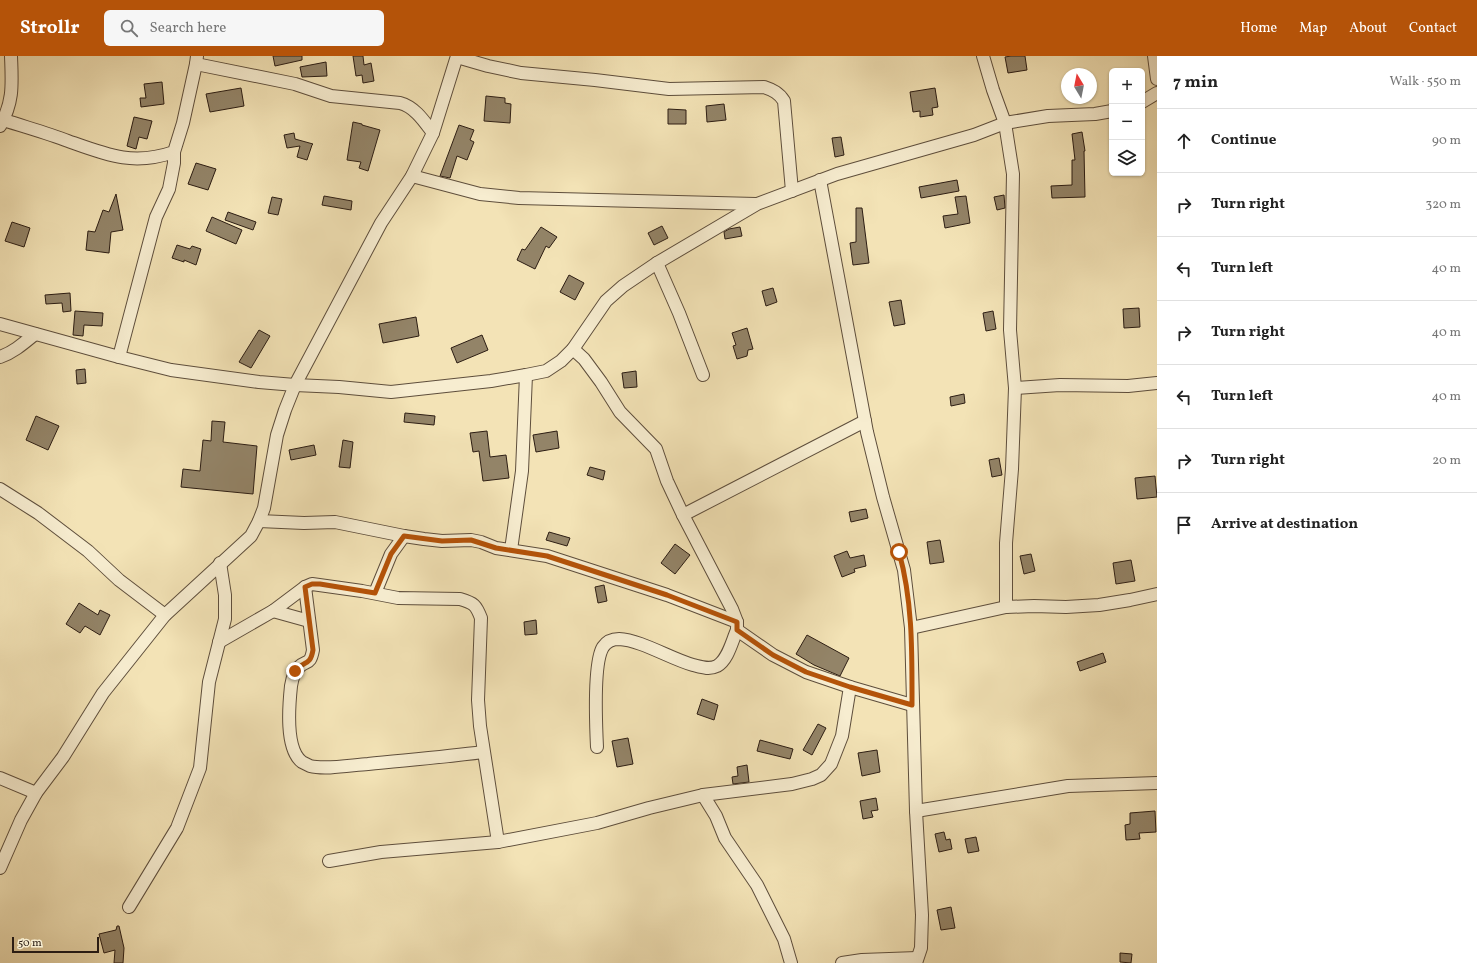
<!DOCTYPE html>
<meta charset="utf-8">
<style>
:root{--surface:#fff;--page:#f6f6f6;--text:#222;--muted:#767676;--line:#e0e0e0;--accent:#b45309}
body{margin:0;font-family:Vollkorn,serif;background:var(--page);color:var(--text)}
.controls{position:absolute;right:12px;top:12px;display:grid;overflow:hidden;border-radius:6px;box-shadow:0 1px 3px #0004}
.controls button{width:36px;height:36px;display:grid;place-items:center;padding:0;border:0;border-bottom:1px solid var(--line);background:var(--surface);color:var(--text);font:20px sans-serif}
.compass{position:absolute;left:1061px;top:12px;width:36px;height:36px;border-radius:50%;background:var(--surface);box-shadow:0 1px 3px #0004;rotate:350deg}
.scale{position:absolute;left:12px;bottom:10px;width:87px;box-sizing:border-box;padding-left:4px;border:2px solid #2c1d13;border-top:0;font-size:11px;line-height:14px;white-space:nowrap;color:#2c1d13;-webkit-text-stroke:3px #f7edd0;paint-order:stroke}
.stop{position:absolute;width:12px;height:12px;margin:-9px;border:3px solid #b45309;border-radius:50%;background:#fff}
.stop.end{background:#b45309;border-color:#fff;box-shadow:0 1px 4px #0008}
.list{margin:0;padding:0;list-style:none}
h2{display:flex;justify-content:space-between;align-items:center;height:52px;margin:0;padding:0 16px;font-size:17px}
h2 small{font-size:13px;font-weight:400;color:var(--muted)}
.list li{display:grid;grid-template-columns:26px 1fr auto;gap:12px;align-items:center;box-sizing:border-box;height:64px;padding:0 16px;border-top:1px solid var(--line)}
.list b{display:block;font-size:15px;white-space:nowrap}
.list em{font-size:13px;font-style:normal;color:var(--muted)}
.icon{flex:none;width:22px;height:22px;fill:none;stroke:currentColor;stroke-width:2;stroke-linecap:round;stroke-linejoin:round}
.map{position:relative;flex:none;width:1157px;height:907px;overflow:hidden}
header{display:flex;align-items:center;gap:24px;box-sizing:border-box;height:56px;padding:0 20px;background:var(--accent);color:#fff}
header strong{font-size:19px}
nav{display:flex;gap:22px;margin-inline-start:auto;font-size:14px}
.search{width:280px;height:36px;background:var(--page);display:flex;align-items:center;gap:10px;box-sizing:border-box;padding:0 14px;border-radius:6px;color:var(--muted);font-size:15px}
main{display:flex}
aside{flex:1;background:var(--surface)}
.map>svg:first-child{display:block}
</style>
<header>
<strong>Strollr</strong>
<div class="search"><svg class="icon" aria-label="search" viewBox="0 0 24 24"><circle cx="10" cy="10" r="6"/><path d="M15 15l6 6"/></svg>Search here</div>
<nav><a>Home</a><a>Map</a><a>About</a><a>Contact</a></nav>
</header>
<main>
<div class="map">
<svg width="1157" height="907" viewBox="0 0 1157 907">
<rect width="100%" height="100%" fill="#f3e3b6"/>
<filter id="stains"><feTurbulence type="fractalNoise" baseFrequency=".005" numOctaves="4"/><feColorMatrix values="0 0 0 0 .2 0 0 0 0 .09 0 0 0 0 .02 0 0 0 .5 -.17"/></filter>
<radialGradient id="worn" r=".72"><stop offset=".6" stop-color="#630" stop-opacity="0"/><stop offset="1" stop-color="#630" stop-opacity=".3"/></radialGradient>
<!-- building -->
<g fill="#938468" stroke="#2c1d13">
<polygon points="273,0 302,0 302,4 275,10"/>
<polygon points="353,0 363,0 364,9 371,7 374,25 363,27 362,19 356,20"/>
<polygon points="1011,0 1025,0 1027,14 1008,17 1005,1"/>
<polygon points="326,6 327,20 302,21 300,11"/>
<polygon points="162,26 164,48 141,51 140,42 146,42 144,28"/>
<polygon points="241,32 244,50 210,56 206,38"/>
<polygon points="935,32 938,51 932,52 933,59 920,61 920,55 913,56 910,36"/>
<polygon points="486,40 505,42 505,47 511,48 510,67 484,65"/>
<polygon points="724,48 726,64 707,66 706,50"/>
<polygon points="668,53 686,54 686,68 668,68"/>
<polygon points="134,61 152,65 147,83 139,81 136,93 127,90"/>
<polygon points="353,66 362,68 362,69 380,74 368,115 359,112 361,106 347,104"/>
<polygon points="459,69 474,74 470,84 474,86 467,104 457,100 450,122 440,120"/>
<polygon points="1082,76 1085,95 1084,95 1085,141 1052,142 1051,130 1072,129 1072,104 1075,104 1072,78"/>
<polygon points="294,77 295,83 313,88 312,89 307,104 297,101 300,90 287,92 284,79"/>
<polygon points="841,81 844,99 835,101 832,82"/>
<polygon points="196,107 216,113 208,134 188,128"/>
<polygon points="957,124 959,135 921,142 919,131"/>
<polygon points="116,138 123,174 111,176 109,197 86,194 88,175 95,176 103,154 109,156"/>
<polygon points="1004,139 1005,152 997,154 994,141"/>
<polygon points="324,140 352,145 351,154 322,149"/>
<polygon points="966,140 970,167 945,172 943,160 958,158 955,141"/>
<polygon points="272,141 282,143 278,159 268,157"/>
<polygon points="856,152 862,152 869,207 853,209 850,187 856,186"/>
<polygon points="228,156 256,166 253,174 225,164"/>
<polygon points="212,161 242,174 236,188 206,175"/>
<polygon points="12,166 30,172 24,191 5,185"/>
<polygon points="662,170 668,182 654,189 648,177"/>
<polygon points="541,171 557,181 549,192 546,190 535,213 517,204 522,193 525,194"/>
<polygon points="740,171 742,180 725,183 724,176 729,173"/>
<polygon points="177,189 190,193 192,190 201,193 196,209 184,204 184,206 172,202"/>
<polygon points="569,219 584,227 575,244 560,236"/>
<polygon points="773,232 777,246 766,250 762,235"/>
<polygon points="70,237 71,255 63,256 62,247 46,248 45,239"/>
<polygon points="901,244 905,268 894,270 889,246"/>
<polygon points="1139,252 1140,271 1124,272 1123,253"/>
<polygon points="75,255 103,257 102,270 84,269 83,280 73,279"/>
<polygon points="993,255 996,273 986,275 983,257"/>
<polygon points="416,261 419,280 383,287 379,268"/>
<polygon points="747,272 753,293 748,294 747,300 737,303 733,290 736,289 732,277"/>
<polygon points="259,274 270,280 251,312 239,306"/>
<polygon points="482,279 488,294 457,307 451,292"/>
<polygon points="85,313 86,327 77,328 76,314"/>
<polygon points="636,315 637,331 624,332 622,317"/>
<polygon points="964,338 965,347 951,350 950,341"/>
<polygon points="405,357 435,360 434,369 404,366"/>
<polygon points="36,360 59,370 48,394 26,384"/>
<polygon points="212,365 225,366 223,386 257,390 253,438 181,431 183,413 200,415 203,384 211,385"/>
<polygon points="487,375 490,401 506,399 509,422 483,425 479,395 473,396 470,377"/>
<polygon points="557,375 559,392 536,396 533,379"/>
<polygon points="343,384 353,386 350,412 339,411"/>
<polygon points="314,389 316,399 291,404 289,394"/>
<polygon points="999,402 1002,419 992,421 989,404"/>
<polygon points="590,411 605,415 603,424 587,419"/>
<polygon points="1155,420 1157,441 1137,443 1135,422"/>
<polygon points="866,453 868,462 851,466 849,456"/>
<polygon points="549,476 570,482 567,490 546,484"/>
<polygon points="940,484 944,506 930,508 927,486"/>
<polygon points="675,488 690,499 675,518 661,507"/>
<polygon points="847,495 850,502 864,499 866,510 854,513 855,516 842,521 834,500"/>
<polygon points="1031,498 1035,515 1024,518 1020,500"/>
<polygon points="1131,504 1135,525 1116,528 1113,507"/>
<polygon points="604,529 607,545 598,547 595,531"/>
<polygon points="79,547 98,559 100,554 110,559 100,579 85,570 80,577 66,568"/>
<polygon points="536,564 537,578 525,579 524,566"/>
<polygon points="807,579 849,602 840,620 814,609 796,598"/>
<polygon points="1103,597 1106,606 1080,615 1077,606"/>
<polygon points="702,643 718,649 714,664 697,658"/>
<polygon points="818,668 826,672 812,699 803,694"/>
<polygon points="628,682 633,708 617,711 612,685"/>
<polygon points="760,684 793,693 790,703 757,695"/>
<polygon points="877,694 880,716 862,720 858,697"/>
<polygon points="747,709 749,726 733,728 732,721 738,720 737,711"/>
<polygon points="876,742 878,754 871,755 873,761 863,763 860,745"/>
<polygon points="1155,755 1156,776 1139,777 1140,783 1126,784 1125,769 1130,768 1130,757"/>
<polygon points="944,776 946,784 950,783 952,793 939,796 935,778"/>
<polygon points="976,781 979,795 968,797 965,783"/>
<polygon points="951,851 955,872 941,874 937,854"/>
<polygon points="117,870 119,870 124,892 123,907 114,907 115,894 104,897 99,878 116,874"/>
<polygon points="1120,897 1132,898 1131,907 1120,906"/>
</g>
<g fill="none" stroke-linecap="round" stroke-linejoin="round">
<!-- minor casing -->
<g stroke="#5e4e3c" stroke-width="14">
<g id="minor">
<polyline points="983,0 993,34 1005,67 1013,118 1010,274 1015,332 1012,413 1006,487 1006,551"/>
<polyline points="1154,0 1157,23"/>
<path d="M 457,1 L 488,10 L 521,17 L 595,24 L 669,33 L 764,31 C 773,34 779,37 784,45 L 792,135"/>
<path d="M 196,8 L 295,28 L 331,40 L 400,47 C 415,51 424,65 433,77"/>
<polyline points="1142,46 1157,37"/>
<path d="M 4,64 C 25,71 47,77 68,85 C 107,99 133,110 174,96 L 183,67 L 196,8 L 197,0"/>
<path d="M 0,70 C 14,45 12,28 11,0"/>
<polyline points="412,120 480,138 519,142 756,148"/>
<polyline points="820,124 867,376 883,441 904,514 911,572 916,755 922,859 921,892 916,907"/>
<polyline points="657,207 679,257 703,319"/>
<polyline points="0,268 119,301 171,314 259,326 295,329 339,331 391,336 491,325 526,319 546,315 561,305 573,293 606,245 623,230 657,207 757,148 837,118 974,79 1005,67 1048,60 1095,58 1112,55"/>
<polyline points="573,293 584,303 601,326 620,356 656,393 667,425 683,459 732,553 737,566"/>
<path d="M 0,301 C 14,296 24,287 35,278"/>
<polyline points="119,301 156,161 169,133 174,107 174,96"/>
<polyline points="1015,332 1060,329 1128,330 1157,327"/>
<polyline points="0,433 38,457 88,495 119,524 165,559"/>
<polyline points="683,459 865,365"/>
<polyline points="259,465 304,467 335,466 404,480 424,483 442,485 471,484 481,486 496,492 547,500 667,539 737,566 737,574 773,599 806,616 850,631 912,649"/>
<polyline points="511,494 522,415 526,319"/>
<path d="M 305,531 L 313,594 C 310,610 307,603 299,611 C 294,615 292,624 291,630 C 289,649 285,693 302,706 C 304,707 308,709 310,710 C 325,714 352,709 368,708 C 407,704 445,701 483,696"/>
<polyline points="375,537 391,498 404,480"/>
<polyline points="273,555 309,565"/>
<polyline points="911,572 1006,551 1034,550 1066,551 1099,549 1130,544 1157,538"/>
<path d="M 219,586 L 273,555 L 305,531 L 312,528 L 362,535 L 398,542 L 460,543 C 474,547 476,549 481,562 L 478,644 L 480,670 L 498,786"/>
<path d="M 597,691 C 596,670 593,607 603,591 C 607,585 612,583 619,583 C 641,584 671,603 693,609 C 701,611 709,614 717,610 C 728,604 732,585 737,574"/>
<polyline points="0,722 36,737"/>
<polyline points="703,739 716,760 725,782 757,829 784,883 791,907"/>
<polyline points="916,755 1068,730 1157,727"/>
<polyline points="329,805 381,796 498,786 597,767 649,752 703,739 792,728 812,723 821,719 831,708 842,680 850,631"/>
<polyline points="0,812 21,764 36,737 63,701 103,637 165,559 251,480 259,465 264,452 277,379 285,354 295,329 381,167 412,120 433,77 457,0"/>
<polyline points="129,851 177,772 200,712 209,626 225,563 225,539 220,507"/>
<polyline points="842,907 862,904 917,902"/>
</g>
</g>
<!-- minor -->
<use href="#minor" stroke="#f7edd0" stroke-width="12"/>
</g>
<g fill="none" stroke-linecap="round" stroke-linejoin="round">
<!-- route -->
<path stroke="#b45309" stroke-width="5" d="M 295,615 C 304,604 310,611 313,594 L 305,531 L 312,528 L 320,528 L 375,537 L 391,498 L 404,480 L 442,485 L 471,484 L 496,492 L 547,500 L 667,539 L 737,566 L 737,574 L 773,599 L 806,616 L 850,631 L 912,649 C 912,598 913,546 899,496"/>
</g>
<rect width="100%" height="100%" filter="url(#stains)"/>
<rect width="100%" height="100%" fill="url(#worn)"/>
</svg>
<div class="controls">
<button>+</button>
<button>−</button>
<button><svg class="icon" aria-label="layers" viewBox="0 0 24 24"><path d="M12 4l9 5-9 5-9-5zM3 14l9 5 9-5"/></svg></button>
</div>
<svg class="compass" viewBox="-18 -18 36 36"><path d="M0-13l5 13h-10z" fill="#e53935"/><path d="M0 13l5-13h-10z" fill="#767676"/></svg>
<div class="scale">50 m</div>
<div class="stop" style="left:899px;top:496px"></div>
<div class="stop end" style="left:295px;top:615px"></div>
</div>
<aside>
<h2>7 min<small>Walk · 550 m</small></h2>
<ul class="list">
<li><svg class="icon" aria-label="ahead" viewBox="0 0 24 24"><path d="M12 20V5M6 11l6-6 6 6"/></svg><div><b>Continue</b></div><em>90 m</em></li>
<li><svg class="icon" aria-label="right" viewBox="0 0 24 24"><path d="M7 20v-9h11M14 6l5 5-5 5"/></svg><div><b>Turn right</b></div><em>320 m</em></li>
<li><svg class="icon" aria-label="left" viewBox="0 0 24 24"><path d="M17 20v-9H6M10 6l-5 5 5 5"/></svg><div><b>Turn left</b></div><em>40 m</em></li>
<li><svg class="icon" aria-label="right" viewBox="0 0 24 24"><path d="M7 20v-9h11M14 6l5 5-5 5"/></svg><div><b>Turn right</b></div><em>40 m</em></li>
<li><svg class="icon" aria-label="left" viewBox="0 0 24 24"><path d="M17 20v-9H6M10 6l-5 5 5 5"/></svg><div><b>Turn left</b></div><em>40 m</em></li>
<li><svg class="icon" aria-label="right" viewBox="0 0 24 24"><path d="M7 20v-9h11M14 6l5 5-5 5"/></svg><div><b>Turn right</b></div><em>20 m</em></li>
<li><svg class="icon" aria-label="arrive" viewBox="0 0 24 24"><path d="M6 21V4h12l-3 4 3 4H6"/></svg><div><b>Arrive at destination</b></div></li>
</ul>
</aside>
</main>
